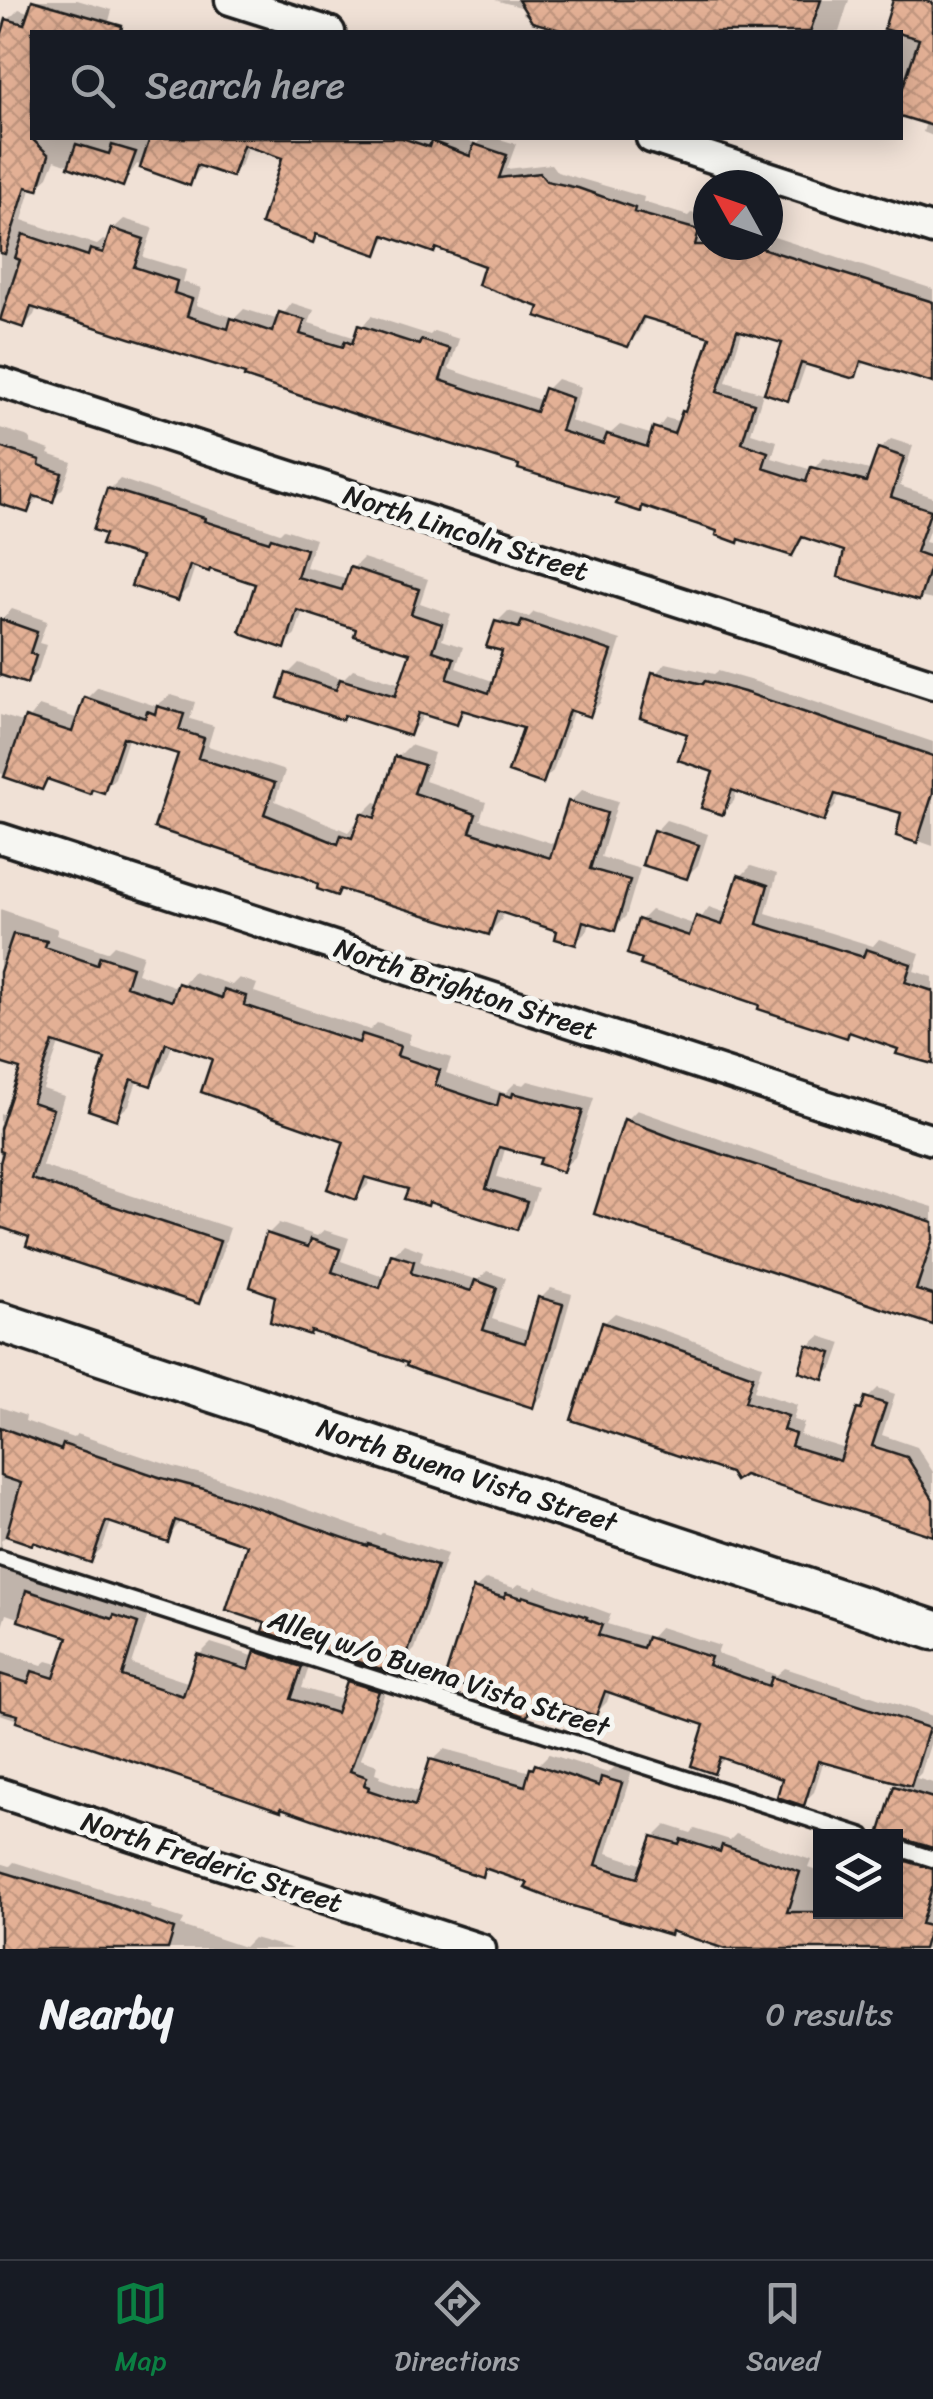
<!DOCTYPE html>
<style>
:root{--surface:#171b24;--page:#242831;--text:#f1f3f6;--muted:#9ea1a6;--line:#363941;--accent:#0b8043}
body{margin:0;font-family:Sriracha,sans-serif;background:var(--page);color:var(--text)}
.controls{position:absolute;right:30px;bottom:30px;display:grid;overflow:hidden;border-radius:0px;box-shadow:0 5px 25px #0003}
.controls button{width:90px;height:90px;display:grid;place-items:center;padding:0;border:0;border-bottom:2px solid var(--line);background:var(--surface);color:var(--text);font:50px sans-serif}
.compass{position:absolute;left:693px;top:170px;width:90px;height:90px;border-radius:50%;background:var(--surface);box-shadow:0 5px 25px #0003;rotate:310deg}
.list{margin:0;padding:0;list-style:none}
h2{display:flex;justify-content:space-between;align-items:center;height:130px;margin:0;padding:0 40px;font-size:42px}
h2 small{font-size:32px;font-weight:400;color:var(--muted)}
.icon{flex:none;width:55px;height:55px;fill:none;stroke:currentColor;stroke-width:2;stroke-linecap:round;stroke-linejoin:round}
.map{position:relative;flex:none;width:933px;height:1949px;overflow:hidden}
.search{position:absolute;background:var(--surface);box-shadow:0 5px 25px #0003;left:30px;right:30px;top:30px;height:110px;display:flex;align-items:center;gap:25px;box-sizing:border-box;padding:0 35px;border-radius:0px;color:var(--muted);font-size:38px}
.sheet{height:310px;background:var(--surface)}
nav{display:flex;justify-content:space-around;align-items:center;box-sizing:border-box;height:140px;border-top:2px solid var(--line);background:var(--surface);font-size:28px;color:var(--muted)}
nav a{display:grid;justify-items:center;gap:5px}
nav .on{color:var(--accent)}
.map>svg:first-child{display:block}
</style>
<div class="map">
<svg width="933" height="1949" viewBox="0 0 933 1949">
<defs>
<pattern id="building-cross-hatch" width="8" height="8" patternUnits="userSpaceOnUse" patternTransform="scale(2.5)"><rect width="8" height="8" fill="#e3b095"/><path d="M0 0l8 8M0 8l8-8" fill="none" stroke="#c29780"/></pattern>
</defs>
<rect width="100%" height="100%" fill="#f0e1d6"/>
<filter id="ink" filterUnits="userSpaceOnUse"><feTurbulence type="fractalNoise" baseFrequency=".01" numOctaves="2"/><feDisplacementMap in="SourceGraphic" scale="20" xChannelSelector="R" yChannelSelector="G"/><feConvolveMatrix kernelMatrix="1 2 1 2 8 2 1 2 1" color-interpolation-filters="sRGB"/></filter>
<g filter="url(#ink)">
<!-- shadow -->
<g fill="#0003" fill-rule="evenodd">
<path d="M 36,0 L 77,0 L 112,10 L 106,32 L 32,32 L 32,138 L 459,138 L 477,144 L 484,138 L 496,138 L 516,144 L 507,169 L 551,164 L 557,172 L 644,197 L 643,202 L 688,216 L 691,213 L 708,217 L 708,245 L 768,245 L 768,235 L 933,289 L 933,381 L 867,360 L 855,375 L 807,362 L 798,388 L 787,398 L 785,342 L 743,329 L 726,382 L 763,393 L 751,433 L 777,441 L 772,458 L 812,470 L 824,458 L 873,471 L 880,449 L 891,439 L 913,446 L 900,486 L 933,497 L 933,519 L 925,542 L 933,544 L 933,600 L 885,590 L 847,549 L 806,536 L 792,553 L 644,504 L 640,509 L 621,497 L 522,463 L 37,307 L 34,315 L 24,325 L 0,317 L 0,45 L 8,20 L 19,9 L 31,13 ZM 248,144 L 285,156 L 312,240 L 320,233 L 376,252 L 389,234 L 438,246 L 487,264 L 542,305 L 627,344 L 638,334 L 647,315 L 713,336 L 690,406 L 681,422 L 666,418 L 653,435 L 620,425 L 611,433 L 570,421 L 581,387 L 557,379 L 546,390 L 543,401 L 449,369 L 459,339 L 434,331 L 430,335 L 371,316 L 353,337 L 309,323 L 314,310 L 292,303 L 279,320 L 244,309 L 235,318 L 196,305 L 201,288 L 183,282 L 186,270 L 143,257 L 153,228 L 124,219 L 113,229 L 109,242 L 103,240 L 97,245 L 22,220 L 32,186 L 37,187 L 48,177 L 55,160 L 123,184 L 137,164 L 189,183 L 203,165 L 232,174 L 242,163 Z"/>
<polygon points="495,0 849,0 839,32 700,32 691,30 690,32 573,32 533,19 523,14 524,8"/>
<polygon points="896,0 933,0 933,136 923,132 926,122 900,113 900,32 886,32"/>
<polygon points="0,428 26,436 31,439 30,443 50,450 48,454 72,462 63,488 52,499 40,495 28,511 0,501"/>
<polygon points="120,479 280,533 284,529 315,539 306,567 349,579 352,569 363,558 428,579 420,603 451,614 442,640 463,647 456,668 495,682 505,650 497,622 508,611 529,617 534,612 621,640 600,703 590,714 574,709 553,771 542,781 526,726 468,709 456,722 424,712 420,722 410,733 288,674 299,663 343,679 353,669 401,684 413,652 360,628 303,610 295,635 284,646 258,582 196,564 188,588 178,598 144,556 109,490"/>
<polygon points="12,609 47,621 39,643 46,645 38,670 27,681 0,673 0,621"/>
<polygon points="666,663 714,674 718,671 756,682 933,742 933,846 899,834 904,812 840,793 834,808 823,819 737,789 734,801 723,812 716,770 655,674"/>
<polygon points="98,687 156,706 171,695 195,702 190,719 214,726 208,746 285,771 275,801 348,832 355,824 359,825 363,814 375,802 382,804 398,757 410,745 434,753 425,781 486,802 480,820 557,845 570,802 582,790 618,801 601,857 640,869 626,916 614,928 590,921 588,930 576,942 560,930 504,910 501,920 489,932 343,887 337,893 321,883 181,752 129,736 115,778 103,790 50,778 41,787 0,773 0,715 26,723 39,706 79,719 86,699"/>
<polygon points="666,820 708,834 698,865 687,876 656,831"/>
<polygon points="751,866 777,874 766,913 873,946 879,939 920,953 914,971 933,977 933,1063 901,1047 762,1003 640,921 651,910 696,925 709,907 729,914 740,877"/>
<polygon points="0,909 58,929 56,935 107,952 114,945 143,955 137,973 179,988 193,972 232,985 239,978 257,984 254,992 370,1030 377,1023 411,1034 408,1044 451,1058 446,1073 505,1093 515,1083 524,1085 528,1081 594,1098 575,1157 562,1169 544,1156 506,1146 497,1177 538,1189 529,1214 517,1227 371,1176 368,1185 356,1197 347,1141 216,1057 173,1043 163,1070 151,1083 138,1078 129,1105 116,1117 108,1057 60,1041 43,1089 64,1096 42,1166 230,1228 210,1288 198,1301 32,1235 0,1219 0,1113 7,1116 23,1067 0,1060"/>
<polygon points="637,1110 777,1159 933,1207 933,1321 626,1121"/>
<polygon points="279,1223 317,1236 324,1230 349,1238 341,1261 386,1277 393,1255 404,1244 423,1251 420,1261 425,1264 478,1280 487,1271 506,1278 492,1319 531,1332 540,1299 551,1288 572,1294 543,1395 532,1406 410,1362 278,1294 268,1234"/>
<polygon points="615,1313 762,1365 754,1391 797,1405 793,1420 804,1423 800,1435 846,1449 859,1410 867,1399 878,1388 895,1394 882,1435 917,1447 933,1472 933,1534 859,1511 604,1323"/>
<polygon points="820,1336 842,1343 834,1366 823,1377 809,1346"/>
<polygon points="0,1407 26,1416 25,1421 73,1438 77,1434 174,1467 217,1478 380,1535 382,1533 447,1554 415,1649 403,1661 396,1659 386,1669 268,1621 250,1543 182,1520 167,1539 112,1520 102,1548 90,1560 34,1540 8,1534 1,1541 3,1551 0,1559"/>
<polygon points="0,1565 98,1600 149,1612 132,1664 190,1683 199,1655 211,1643 256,1657 270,1641 313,1655 302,1688 343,1700 349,1682 361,1670 390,1679 360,1759 377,1765 375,1773 380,1775 379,1778 422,1793 432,1761 445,1749 531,1772 549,1754 608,1773 616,1766 632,1771 607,1853 644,1865 654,1837 666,1825 691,1833 695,1829 730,1840 736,1834 811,1860 808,1868 820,1872 820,1912 896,1912 896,1836 886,1836 896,1787 902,1781 824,1760 814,1792 803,1803 785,1777 726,1756 714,1771 708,1724 611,1690 607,1702 596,1713 540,1695 537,1703 526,1714 506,1696 475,1589 486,1579 514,1588 519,1584 533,1589 536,1586 611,1614 607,1624 651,1637 660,1627 720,1646 717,1654 777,1675 785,1668 933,1716 933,1735 921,1773 916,1778 933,1783 933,1845 894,1833 904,1845 933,1855 933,1932 928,1949 715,1949 717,1944 488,1867 481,1874 0,1714 0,1651 42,1665 47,1661 61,1665 71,1636 6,1614 0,1633"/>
<polygon points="14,1862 151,1905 150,1908 184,1919 181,1926 244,1947 253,1938 293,1949 27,1949 0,1942 0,1863 10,1866"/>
</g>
<!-- building -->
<g fill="url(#building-cross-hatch)" stroke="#1c1c1c" stroke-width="2.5">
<polygon points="32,0 122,26 121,32 32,32 32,139 49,155 38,190 26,187 5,254 0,253 0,40 6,19 24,24"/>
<polygon points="518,0 821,0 810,32 567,32 532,22"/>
<polygon points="893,0 923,0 933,3 933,126 900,116 900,96 919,39 884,29"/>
<polygon points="150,138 402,138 429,147 431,141 470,156 474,144 507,155 499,178 540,173 546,181 578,188 635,208 634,212 699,230 695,245 752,245 933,302 933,383 861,361 856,377 851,378 801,363 788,401 764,393 782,343 737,330 717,392 754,403 742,443 768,452 763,468 806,482 811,467 866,482 878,448 904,457 891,497 931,510 916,552 933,558 919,601 838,577 844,551 802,537 792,556 739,539 738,543 716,535 717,531 642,506 641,512 616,504 618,499 518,469 519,465 360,416 244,377 245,374 31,307 24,328 0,320 20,260 15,258 23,234 88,256 90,249 103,253 111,228 144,239 134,267 177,281 174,293 192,299 187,316 228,329 231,318 272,332 279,312 305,320 300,334 343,347 345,341 352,344 358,325 419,345 421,340 450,349 440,380 536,412 544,388 572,398 561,431 603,444 607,434 647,447 653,427 674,434 682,411 685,412 710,337 643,317 628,347 536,316 539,307 478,285 484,266 436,248 434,253 384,235 377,255 316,234 313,243 261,224 282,158 243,145 232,177 197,165 190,186 140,168"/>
<polygon points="76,144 109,154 112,145 136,152 123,187 68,167"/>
<polygon points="0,447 40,460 39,465 62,473 53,502 34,496 28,513 0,504"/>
<polygon points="107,488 205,518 204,521 269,542 271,538 306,549 297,577 342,590 350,567 419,589 411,614 442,624 433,651 454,658 447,679 489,693 502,651 486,647 495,621 519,628 522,621 612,651 590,717 569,710 543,784 508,772 523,728 462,710 457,725 418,713 410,736 344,715 342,720 278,698 286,673 336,690 340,679 395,696 410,653 354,636 356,629 297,610 285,649 244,635 240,631 255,584 210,569 209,572 190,565 178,601 131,586 141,557 101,545 105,534 93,530"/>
<polygon points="0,619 37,632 30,653 36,656 27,684 0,675"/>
<polygon points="652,672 703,684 705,681 744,692 933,756 933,793 917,843 896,836 901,813 835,794 824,822 732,790 723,815 701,808 713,772 678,760 687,734 640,718"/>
<polygon points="84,697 145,718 147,711 155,714 157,706 184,714 179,730 204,738 198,758 275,783 264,814 338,844 341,835 352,838 361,813 375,818 395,756 424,765 414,793 476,814 470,832 550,858 568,801 607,813 590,869 630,880 615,931 583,921 576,945 555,939 557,931 497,911 489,935 340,889 337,896 317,889 318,884 304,877 154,828 178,754 123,737 104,793 92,789 90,794 47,779 42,790 4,777 25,717 72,732"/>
<polygon points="653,830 699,845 687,879 642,865"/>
<polygon points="738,875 768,885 757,924 863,957 866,949 911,964 905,982 933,991 933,1064 896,1054 898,1049 849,1032 847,1038 758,1009 759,1005 640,965 642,959 627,954 638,919 689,936 696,916 722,925"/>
<polygon points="13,934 47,941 45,947 97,965 100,956 132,967 126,986 172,1001 178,983 222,998 224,989 246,996 244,1005 359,1043 362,1034 400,1046 397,1056 440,1070 435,1085 497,1106 500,1094 512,1097 513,1093 583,1111 563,1172 539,1164 541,1158 499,1147 486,1189 527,1202 517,1230 429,1202 428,1206 404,1199 408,1189 365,1177 356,1200 327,1189 344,1142 201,1092 212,1059 166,1043 151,1086 131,1079 117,1120 88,1110 105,1059 53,1042 32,1102 53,1109 31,1179 220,1241 199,1304 26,1246 29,1237 0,1227 0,1163 3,1152 0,1151 0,1129 20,1069 0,1063 0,972"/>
<polygon points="624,1119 681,1141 933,1222 933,1239 916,1290 933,1295 933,1325 594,1214"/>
<polygon points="266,1233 308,1247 311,1239 340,1249 332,1272 380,1288 391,1254 414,1261 411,1272 413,1274 471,1291 475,1280 497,1288 483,1330 525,1343 538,1297 563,1304 533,1408 424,1373 406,1366 407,1363 311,1331 310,1335 270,1322 275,1296 250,1287"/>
<polygon points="602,1322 753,1376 745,1402 788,1416 783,1430 795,1434 791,1446 840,1461 857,1409 861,1410 865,1397 886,1404 872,1446 907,1457 933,1499 933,1536 744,1475 735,1481 730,1473 571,1420"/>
<polygon points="807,1345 832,1353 824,1380 799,1372"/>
<polygon points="0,1427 61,1450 63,1444 162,1478 204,1489 367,1546 368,1544 437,1566 404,1664 391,1660 387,1671 262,1631 265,1623 226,1610 247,1545 175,1520 168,1542 106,1521 91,1563 33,1542 32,1545 6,1536 21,1483 0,1476"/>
<polygon points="473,1588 504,1598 506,1593 522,1598 523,1596 587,1617 586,1619 602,1625 598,1635 643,1648 647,1637 711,1657 708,1665 769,1686 772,1677 929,1728 911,1786 818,1761 804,1806 777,1797 782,1779 720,1757 714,1774 691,1766 704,1725 605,1691 596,1716 534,1695 527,1717 500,1708 503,1698 444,1680"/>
<polygon points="26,1590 112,1619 114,1615 138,1623 122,1676 183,1696 197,1654 249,1670 255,1651 302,1667 291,1699 336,1713 347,1681 379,1691 350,1771 367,1777 364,1785 369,1787 368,1790 415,1806 430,1759 525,1786 530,1768 533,1769 535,1764 599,1786 601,1777 622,1783 596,1865 637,1878 652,1836 679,1844 681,1839 720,1852 722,1845 800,1872 787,1912 896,1912 896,1858 933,1869 933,1886 921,1924 930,1926 923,1949 725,1949 671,1931 670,1935 569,1905 525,1888 528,1883 484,1868 482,1877 442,1864 281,1808 281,1811 16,1722 18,1715 0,1710 0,1674 28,1683 32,1671 54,1678 68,1637 18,1621"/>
<polygon points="894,1786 933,1798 933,1848 880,1832"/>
<polygon points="0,1871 109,1904 174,1929 168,1949 0,1949"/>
</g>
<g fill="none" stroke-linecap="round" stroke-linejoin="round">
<!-- lane casing -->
<g stroke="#1c1c1c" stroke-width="21">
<g id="lane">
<polyline points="0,1558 863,1836"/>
<polyline points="896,1847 933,1859"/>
</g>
</g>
<!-- street casing -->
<g stroke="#1c1c1c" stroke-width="35">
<g id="street">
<polyline points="230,0 330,32"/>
<polyline points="651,138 933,230"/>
<polyline points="0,382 933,684"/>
<polyline points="0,838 933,1140"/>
<polyline points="0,1793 481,1949"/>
</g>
</g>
<!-- secondary casing -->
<g stroke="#1c1c1c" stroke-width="45">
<polyline id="secondary" points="0,1322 933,1630"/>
</g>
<!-- lane -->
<use href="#lane" stroke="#f6f6f2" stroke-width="14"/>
<!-- street -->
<use href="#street" stroke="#f6f6f2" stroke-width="28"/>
<!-- secondary -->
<use href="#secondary" stroke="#f6f6f2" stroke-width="38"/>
</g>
</g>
<g text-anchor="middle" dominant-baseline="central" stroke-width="10" stroke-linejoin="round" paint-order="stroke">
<!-- street labels -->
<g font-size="28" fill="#1c1c1c" stroke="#f6f6f2">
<text transform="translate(466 533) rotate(18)">North Lincoln Street</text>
<text transform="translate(466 989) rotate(18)">North Brighton Street</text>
<text transform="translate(467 1475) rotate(18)">North Buena Vista Street</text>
<text transform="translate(439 1673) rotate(18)">Alley w/o Buena Vista Street</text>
<text transform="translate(212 1862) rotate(18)">North Frederic Street</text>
</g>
</g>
</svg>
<div class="controls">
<button><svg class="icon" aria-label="layers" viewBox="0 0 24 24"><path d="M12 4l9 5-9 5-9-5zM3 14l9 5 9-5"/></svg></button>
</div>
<svg class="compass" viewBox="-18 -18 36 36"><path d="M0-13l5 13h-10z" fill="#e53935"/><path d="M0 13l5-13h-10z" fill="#9ea1a6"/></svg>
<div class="search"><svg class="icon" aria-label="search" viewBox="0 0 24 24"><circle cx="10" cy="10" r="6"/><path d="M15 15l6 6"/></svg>Search here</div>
</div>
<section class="sheet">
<h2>Nearby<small>0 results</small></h2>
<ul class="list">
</ul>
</section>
<nav>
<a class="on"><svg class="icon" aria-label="map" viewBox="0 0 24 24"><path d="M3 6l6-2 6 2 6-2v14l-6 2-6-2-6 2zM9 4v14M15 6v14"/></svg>Map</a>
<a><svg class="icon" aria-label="directions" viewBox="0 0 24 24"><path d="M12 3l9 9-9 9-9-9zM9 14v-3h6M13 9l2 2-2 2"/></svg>Directions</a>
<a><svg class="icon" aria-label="saved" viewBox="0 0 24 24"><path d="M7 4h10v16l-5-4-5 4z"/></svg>Saved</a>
</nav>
